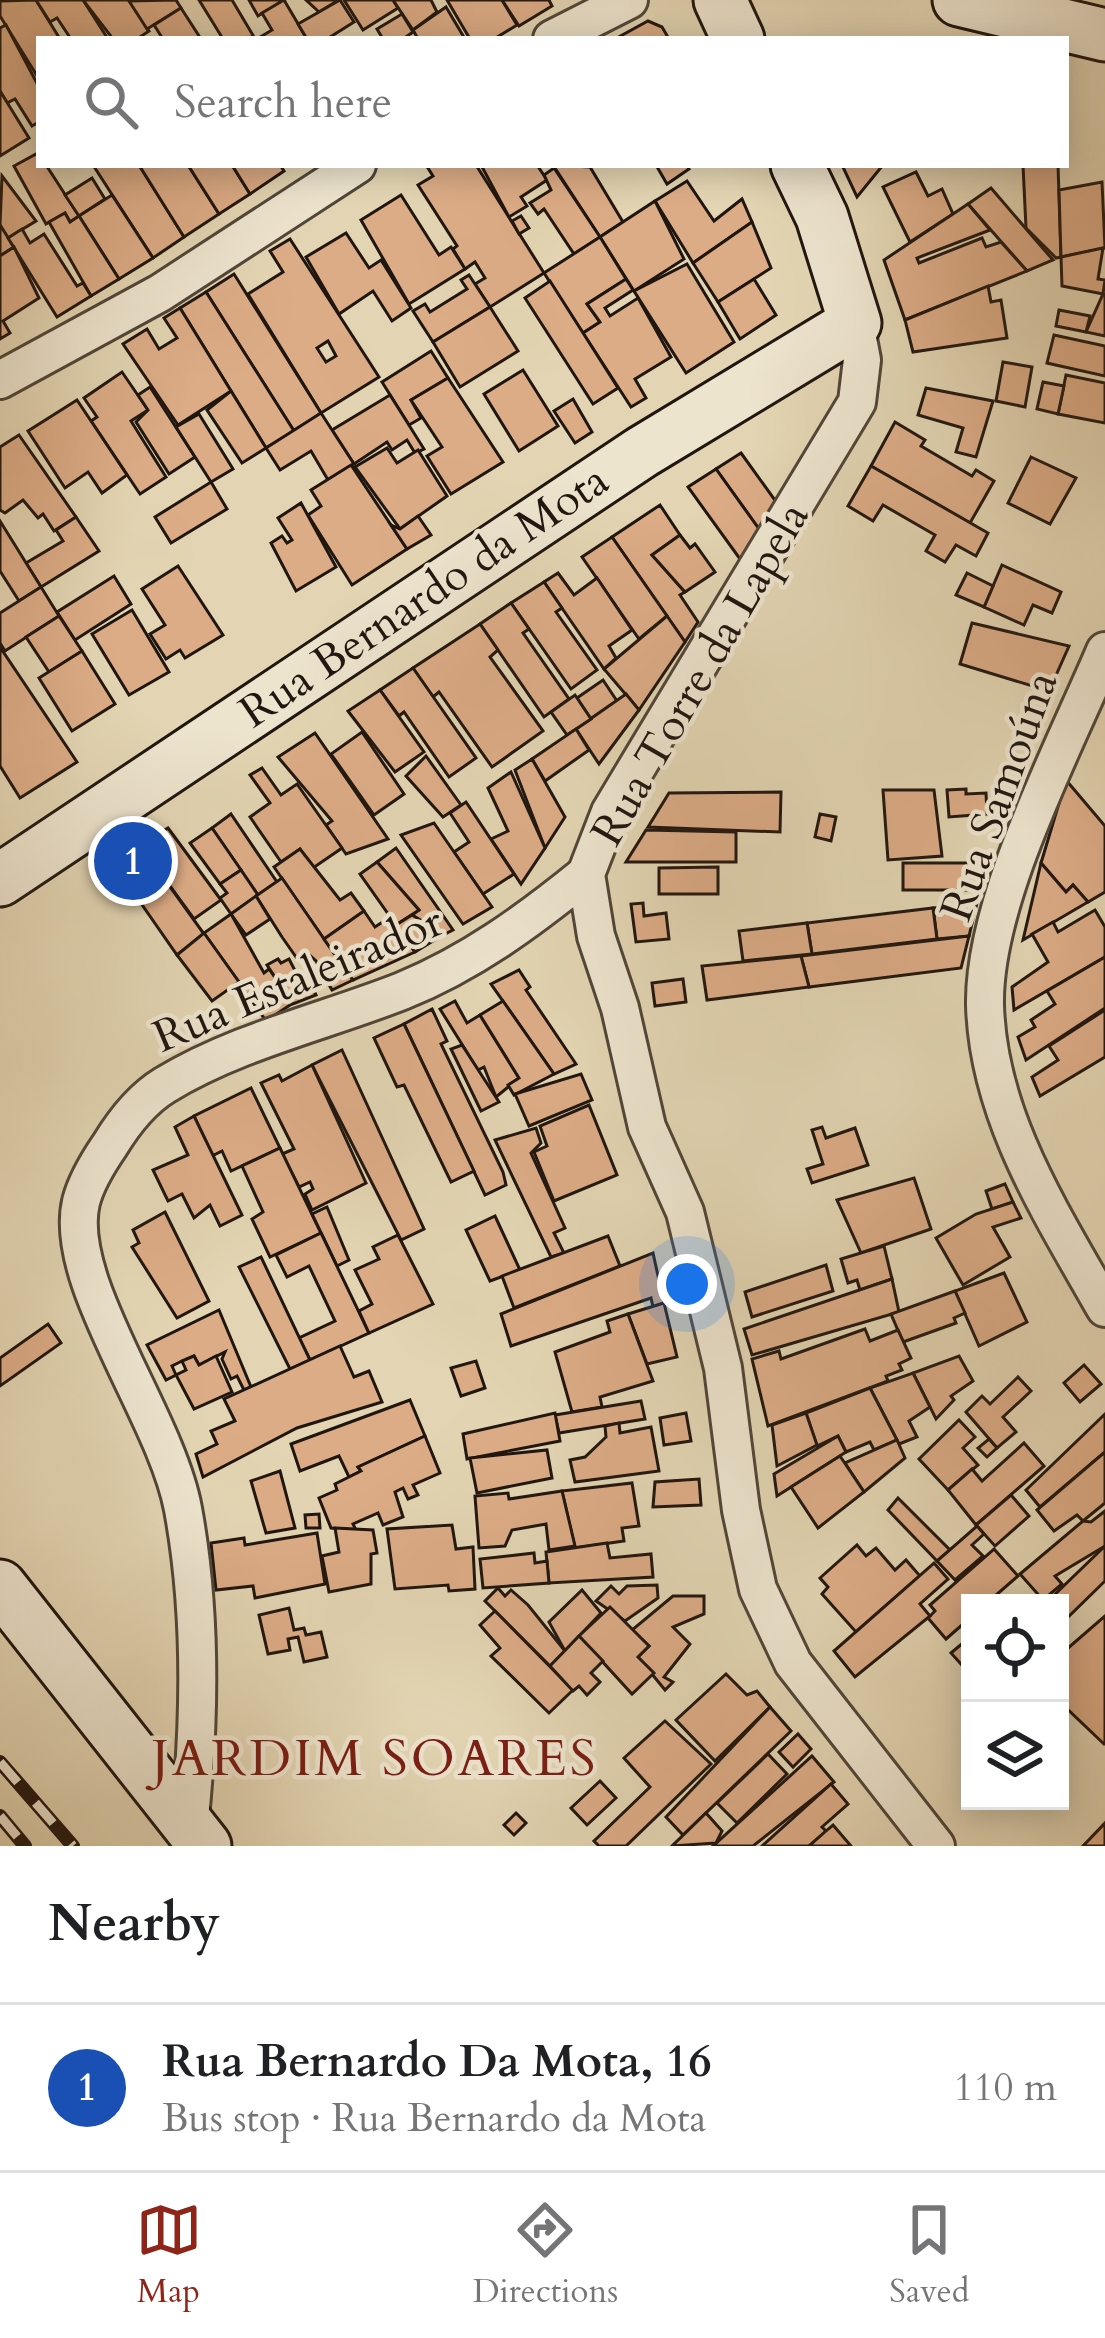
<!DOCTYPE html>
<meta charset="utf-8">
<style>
:root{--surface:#fff;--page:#f2f2f2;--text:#202124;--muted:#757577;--line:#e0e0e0;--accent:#8f2418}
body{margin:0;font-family:Cardo,serif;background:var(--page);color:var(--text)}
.controls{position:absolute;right:36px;bottom:36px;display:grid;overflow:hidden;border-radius:0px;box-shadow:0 6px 30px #0003}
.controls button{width:108px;height:108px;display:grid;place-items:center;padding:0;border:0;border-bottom:3px solid var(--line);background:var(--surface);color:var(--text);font:60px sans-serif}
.you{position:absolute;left:687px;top:1284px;width:42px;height:42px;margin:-30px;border:9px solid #fff;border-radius:50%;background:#1a73e8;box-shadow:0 0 0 18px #1a73e833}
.badge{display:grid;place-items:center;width:78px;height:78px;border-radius:50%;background:var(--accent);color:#fff;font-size:39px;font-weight:700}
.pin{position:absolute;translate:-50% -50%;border:6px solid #fff;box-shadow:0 3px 12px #0006}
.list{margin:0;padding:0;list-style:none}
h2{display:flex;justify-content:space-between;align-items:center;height:156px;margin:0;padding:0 48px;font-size:51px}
h2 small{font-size:39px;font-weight:400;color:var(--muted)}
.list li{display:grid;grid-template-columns:78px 1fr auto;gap:36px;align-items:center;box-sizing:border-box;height:168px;padding:0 48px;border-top:3px solid var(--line)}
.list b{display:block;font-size:45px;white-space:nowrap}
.list p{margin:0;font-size:39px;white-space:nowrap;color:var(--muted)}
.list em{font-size:39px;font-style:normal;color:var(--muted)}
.icon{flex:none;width:66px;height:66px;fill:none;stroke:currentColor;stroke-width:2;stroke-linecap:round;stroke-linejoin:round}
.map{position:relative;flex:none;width:1105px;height:1846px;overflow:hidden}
.search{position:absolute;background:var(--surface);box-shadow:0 6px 30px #0003;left:36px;right:36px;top:36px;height:132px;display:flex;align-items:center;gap:30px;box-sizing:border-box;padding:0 42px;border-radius:0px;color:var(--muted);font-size:45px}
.sheet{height:324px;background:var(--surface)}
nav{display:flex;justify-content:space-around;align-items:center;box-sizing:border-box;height:168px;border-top:3px solid var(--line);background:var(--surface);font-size:33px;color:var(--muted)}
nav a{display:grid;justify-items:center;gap:6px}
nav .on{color:var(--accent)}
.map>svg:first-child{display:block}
</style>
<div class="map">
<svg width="1105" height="1846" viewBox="0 0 1105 1846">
<rect width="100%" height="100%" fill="#e3d5b3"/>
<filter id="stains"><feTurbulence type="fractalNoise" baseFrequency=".00167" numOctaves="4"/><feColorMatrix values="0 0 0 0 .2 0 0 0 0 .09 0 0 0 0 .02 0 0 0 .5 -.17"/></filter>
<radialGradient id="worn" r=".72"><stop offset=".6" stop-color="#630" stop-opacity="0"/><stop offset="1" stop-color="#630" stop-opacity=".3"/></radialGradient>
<!-- building -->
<g fill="#dcac87" stroke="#201610" stroke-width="3" fill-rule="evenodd">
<polygon points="36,0 60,39 39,39 39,79 0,16 0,1"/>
<polygon points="36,0 83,0 108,39 71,39 57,18 50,22"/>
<polygon points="83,0 129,0 149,31 137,39 113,39"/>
<polygon points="176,0 181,8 147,29 129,1"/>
<polygon points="199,0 232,0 254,37 223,39"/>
<polygon points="249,0 284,0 258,16"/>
<polygon points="284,0 307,39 257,39 272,30 262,13"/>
<polygon points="306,0 339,0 319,12"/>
<polygon points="340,0 354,22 327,39 307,39 298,24"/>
<polygon points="344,0 393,0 398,8 363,30"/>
<polygon points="393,0 431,0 437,12 413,30"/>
<polygon points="447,0 502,0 517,25 494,39 470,39"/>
<polygon points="502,0 549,0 552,6 519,26"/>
<polygon points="446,7 465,39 418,39 413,30"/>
<polygon points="181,8 201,39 163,39 154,25"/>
<polygon points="402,14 413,32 403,39 383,39 377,29"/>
<polygon points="648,21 662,27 669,39 615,39"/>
<polygon points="6,25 39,87 39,122 32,126 15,99 7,103 0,91 0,28"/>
<polygon points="0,91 29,138 0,156"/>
<polygon points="38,153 39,165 46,165 79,216 70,222 65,213 46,224 14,166"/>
<polygon points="93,165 139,165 184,237 153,258"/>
<polygon points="139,165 188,165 219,214 184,237"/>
<polygon points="188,165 232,165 250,194 219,214"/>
<polygon points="232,165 280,165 284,171 250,194"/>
<polygon points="426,165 476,165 544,273 490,307 475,284 485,278 475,262 465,269 453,249 457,246 418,185 433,176"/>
<polygon points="481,165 537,165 547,180 521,197 527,206 509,217"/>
<polygon points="553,165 590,167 623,222 600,237"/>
<polygon points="656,165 687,165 689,169 667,184"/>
<polygon points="842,165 883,165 857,197"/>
<polygon points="1023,165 1058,165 1061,257 1056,258 1026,228"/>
<polygon points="554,168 600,237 574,254 544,209 538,214 530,203 551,190 544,175"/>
<polygon points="916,172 928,196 942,189 953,214 910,242 883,187"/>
<polygon points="2,176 36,221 8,238 0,225"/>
<polygon points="92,178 105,199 79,216 65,195"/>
<polygon points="687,181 714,221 742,199 752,222 693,263 655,201"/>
<polygon points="1102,182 1105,248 1061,257 1059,190"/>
<polygon points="991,188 1033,237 1053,260 1027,271 968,204"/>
<polygon points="112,195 153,258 119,279 79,216"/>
<polygon points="401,195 439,255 451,247 465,269 409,304 361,220"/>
<polygon points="655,201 684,259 634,291 600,237"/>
<polygon points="968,204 990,230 917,258 919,263 982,238 986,247 1001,242 1027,271 905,320 884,260"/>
<polygon points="65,213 70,222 79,216 119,279 91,296 49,222"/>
<polygon points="521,216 529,228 519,234 512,221"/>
<polygon points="752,222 771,268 718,302 693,263"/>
<polygon points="0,225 14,247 0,256"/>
<polygon points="22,229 30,243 44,234 77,286 83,283 91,296 57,317 8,238"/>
<polygon points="346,233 369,268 381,260 411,308 392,321 373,291 339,314 306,257"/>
<polygon points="600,237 626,279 587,304 600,322 583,333 544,273"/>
<path d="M 290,239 L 379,377 L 321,413 L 248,294 L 283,272 L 270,251 ZM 328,341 L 336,356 L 326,362 L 317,348 Z"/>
<polygon points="14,247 39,298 3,321 10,333 0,339 0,256"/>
<polygon points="1103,248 1098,279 1105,280 1103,294 1062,286 1061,257"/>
<polygon points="687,264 734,342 686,373 634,291"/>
<polygon points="234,274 321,413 294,431 206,292"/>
<polygon points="469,275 490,307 433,342 413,311 425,304 430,312 467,289 461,280"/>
<polygon points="626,279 633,290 605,308 610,316 638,298 671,357 635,379 646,398 631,407 583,333 600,322 587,304"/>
<polygon points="754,279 776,315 740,339 718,302"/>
<polygon points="550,281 618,388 593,404 525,298"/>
<polygon points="988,286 991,302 1001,300 1007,338 913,352 905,320"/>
<polygon points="206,292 294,431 266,448 180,308"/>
<polygon points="1103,294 1105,294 1105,336 1086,332"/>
<polygon points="490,307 518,351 460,387 433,342"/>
<polygon points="180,308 231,391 178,425 123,344 147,329 159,349 177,338 164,318"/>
<polygon points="1059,310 1090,316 1086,332 1056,326"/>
<polygon points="1054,335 1105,346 1105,376 1047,363"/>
<polygon points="431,351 448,378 411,400 421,418 409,425 382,382"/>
<polygon points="1003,362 1032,367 1025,407 996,401"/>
<polygon points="523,370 558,426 519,451 484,394"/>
<polygon points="122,372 148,410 131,421 166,477 140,494 91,421 97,417 84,398"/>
<polygon points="1066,375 1105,383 1105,423 1058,414"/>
<polygon points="448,378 503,462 451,494 427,456 442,447 411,400"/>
<polygon points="1043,382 1064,386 1058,414 1037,409"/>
<polygon points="150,387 195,457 169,474 136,422 148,410 138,395"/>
<polygon points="926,388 993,401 976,457 956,452 963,428 918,415"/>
<polygon points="231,391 266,448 242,463 207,410"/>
<polygon points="390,395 424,449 415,453 407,440 392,450 387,442 354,464 332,430"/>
<polygon points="573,399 592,432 575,443 554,411"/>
<polygon points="77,400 127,475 102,493 88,472 65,488 28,431"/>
<polygon points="321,413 354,464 328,480 311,451 280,470 266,448"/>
<polygon points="199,414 233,469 211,482 176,427"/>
<polygon points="895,422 925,440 921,446 972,476 976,470 994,481 970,523 871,466"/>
<polygon points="19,435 76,517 54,531 43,514 38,518 23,500 5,513 0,510 0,447"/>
<polygon points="387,448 397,463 418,450 447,496 400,529 355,467"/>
<polygon points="741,453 777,503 759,529 716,469"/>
<polygon points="1031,457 1076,478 1050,524 1008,503"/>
<polygon points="351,465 407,549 352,585 308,515 321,506 311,490"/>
<polygon points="871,466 988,533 976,556 956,545 945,562 926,551 935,535 883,505 873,521 848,506"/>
<polygon points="716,469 759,529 740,559 688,487"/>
<polygon points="211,482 227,509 171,543 155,517"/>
<polygon points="301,503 336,567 296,591 271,543 282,536 287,543 292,540 278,518"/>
<polygon points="660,505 680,535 652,555 685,592 680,595 698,622 685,642 612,537"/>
<polygon points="418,516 431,535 407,549 391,525 400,529"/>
<polygon points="76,517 99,551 41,587 26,563 63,541 56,530"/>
<polygon points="0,521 41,587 19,601 0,571"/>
<polygon points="680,535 690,548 695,544 715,572 685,592 652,555"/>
<polygon points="612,537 667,616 639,639 582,557"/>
<polygon points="1002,565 1061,592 1052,613 1033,605 1024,625 984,607"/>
<polygon points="178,566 223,635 185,658 180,650 166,659 150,634 165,625 142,589"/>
<polygon points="558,573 574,595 597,578 632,630 609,646 616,658 604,669 544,582"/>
<polygon points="967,573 993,586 984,607 956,595"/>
<polygon points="114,576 131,604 75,640 57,612"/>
<polygon points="544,582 562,608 556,612 597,670 571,689 511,603"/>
<polygon points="41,587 59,616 5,651 0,643 0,613"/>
<polygon points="511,603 529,629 523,633 569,699 544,717 480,624"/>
<polygon points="132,610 169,672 129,695 92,634"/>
<polygon points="59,616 82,651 49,672 26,637"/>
<polygon points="667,616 685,642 639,710 604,669"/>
<polygon points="972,623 1069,646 1049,691 960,664"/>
<polygon points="480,624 498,650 490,657 543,731 492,767 439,692 433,697 413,668"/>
<polygon points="0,647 77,762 20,798 0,766"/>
<polygon points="82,651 115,704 72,731 39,678"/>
<polygon points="413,668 476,758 449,777 404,712 399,716 380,690"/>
<polygon points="603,680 617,701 591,719 577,698"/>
<polygon points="380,690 424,752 395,772 348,711"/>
<polygon points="626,694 639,710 599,764 576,729"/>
<polygon points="575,695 591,719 567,735 551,712"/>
<polygon points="576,729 589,750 545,781 532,759"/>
<polygon points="362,732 404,794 374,815 331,754"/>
<polygon points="315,733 388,839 346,854 326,825 332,821 278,757"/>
<polygon points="426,756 461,805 443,817 406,776"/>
<polygon points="532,759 565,817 545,848 515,770"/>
<polygon points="262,768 281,795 297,784 342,848 313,868 300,849 281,862 250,817 270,803 250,775"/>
<polygon points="511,772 545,848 521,884 491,839 508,831 488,788"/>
<polygon points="1066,780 1105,826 1105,892 1088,902 1073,885 1066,892 1041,863"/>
<polygon points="966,789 966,794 986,793 987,814 949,817 947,790"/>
<polygon points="883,790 934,790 942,856 888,860"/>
<polygon points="781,792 780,832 648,827 669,793"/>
<polygon points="466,802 514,874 483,894 454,852 469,842 450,813"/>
<polygon points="231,814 277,882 258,895 212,828"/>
<polygon points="820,814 836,817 831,841 815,837"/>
<polygon points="434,823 492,907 463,924 401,835"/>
<polygon points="168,828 221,900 194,919 140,845"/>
<polygon points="212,828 241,870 220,884 190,843"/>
<polygon points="646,830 736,832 736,862 626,862"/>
<polygon points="140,845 204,934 177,955 113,863"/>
<polygon points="396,848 453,930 443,935 412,915 419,910 377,862"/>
<polygon points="300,849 340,900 351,893 364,911 324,939 274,867"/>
<polygon points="377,862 419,910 396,925 360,874"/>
<polygon points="903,863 988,863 981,890 903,890"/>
<polygon points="1041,863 1066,892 1073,885 1088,902 1023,940"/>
<polygon points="718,867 718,894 659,894 659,868"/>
<polygon points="241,870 258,895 231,914 220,898 227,893 220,884"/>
<polygon points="282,878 324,939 353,980 332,990 316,961 305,951 296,957 282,937 256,896"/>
<polygon points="256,896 270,919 246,935 231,914"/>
<polygon points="643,903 644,916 666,913 669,939 636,942 631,904"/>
<polygon points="977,903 969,936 937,939 933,908"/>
<polygon points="933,908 937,939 812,954 807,923"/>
<polygon points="1095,910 1105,927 1105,957 1014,1010 1012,987 1048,962 1032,934 1053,922 1058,932"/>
<polygon points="364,911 375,927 390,917 415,952 353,980 324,939"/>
<polygon points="231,914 264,973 269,969 293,1003 266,1021 204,933"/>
<polygon points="412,915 427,924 443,935 415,952 396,925"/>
<polygon points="807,923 812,954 743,961 739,931"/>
<polygon points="204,933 239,982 212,1001 177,955"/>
<polygon points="969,936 961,968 809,987 801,956"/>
<polygon points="801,956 809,987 707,1000 702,966"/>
<polygon points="1105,957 1105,1008 1026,1060 1018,1037 1035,1027 1031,1020 1055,1004 1047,991"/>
<polygon points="278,959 281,963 289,959 303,986 310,983 316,995 293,1004 267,965"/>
<polygon points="519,970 530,987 526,990 576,1064 554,1074 491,984"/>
<polygon points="683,979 686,1002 655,1006 652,983"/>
<polygon points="455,1001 467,1023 480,1015 519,1078 496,1097 484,1067 478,1070 440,1009"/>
<polygon points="503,1001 554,1074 514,1095 508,1085 519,1078 480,1015"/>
<polygon points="432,1009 447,1041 441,1044 503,1172 506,1185 485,1195 404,1024"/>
<polygon points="1105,1010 1105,1057 1040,1096 1032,1077 1058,1060 1049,1046"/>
<polygon points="404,1024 474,1171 451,1182 404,1085 397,1087 374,1038"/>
<polygon points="462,1045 499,1102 481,1111 451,1049"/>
<polygon points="342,1050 424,1229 401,1240 312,1065"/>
<polygon points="312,1065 366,1183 312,1210 305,1194 313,1189 310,1182 299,1187 282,1154 294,1149 261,1083 279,1075 282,1081"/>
<polygon points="581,1074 592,1100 529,1126 515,1094"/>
<polygon points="251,1088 280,1148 231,1171 222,1151 212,1156 194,1116"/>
<polygon points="589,1105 617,1175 554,1201 534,1152 547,1146 540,1126"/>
<polygon points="194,1116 242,1215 220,1226 210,1205 194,1218 182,1194 168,1201 153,1170 188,1155 175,1127"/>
<polygon points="822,1127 826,1138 855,1128 868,1165 812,1183 807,1169 823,1164 812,1130"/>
<polygon points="536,1128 541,1143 531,1153 565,1228 554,1233 564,1253 551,1257 495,1140"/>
<polygon points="280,1148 321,1233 270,1257 252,1219 263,1212 242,1166"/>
<polygon points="914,1178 931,1229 861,1253 837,1200"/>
<polygon points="1005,1184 1013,1202 992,1209 986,1191"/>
<polygon points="1013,1202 1021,1218 993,1227 1010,1257 963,1285 936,1238 976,1214"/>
<polygon points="327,1207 349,1260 337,1266 312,1214"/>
<polygon points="165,1212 209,1301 177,1318 132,1247 139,1243 133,1230"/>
<polygon points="495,1216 520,1270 490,1281 466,1230"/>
<polygon points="321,1233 369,1333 310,1360 299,1338 335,1321 309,1266 287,1277 276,1255"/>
<polygon points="398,1235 433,1304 369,1333 359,1311 372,1304 355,1270 379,1259 373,1247"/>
<polygon points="608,1236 620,1266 514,1308 502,1276"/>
<polygon points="884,1246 892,1279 860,1290 857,1280 848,1283 841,1259"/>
<polygon points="653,1253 664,1303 653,1307 651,1298 511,1346 501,1314"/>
<polygon points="261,1257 310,1360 290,1369 239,1267"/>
<polygon points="826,1265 833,1291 752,1317 745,1292"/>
<polygon points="1004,1273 1027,1322 979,1346 955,1291"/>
<polygon points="892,1279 899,1312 752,1355 744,1329"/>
<polygon points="955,1291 965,1313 954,1318 956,1323 903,1342 891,1314"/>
<polygon points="664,1303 677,1357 647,1364 628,1314"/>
<polygon points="219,1310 251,1387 244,1390 237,1376 231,1379 222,1359 225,1352 199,1365 194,1356 182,1361 172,1366 176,1375 166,1380 147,1345"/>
<polygon points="628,1314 653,1381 600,1397 602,1407 572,1412 555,1352 610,1332 607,1321"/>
<polygon points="48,1324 61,1343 0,1386 0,1358"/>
<polygon points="865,1329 870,1341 898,1330 911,1358 899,1364 902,1370 886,1376 888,1381 768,1426 752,1359 779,1351 781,1359"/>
<polygon points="340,1346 354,1377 369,1371 382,1402 297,1428 203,1477 196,1454 217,1444 211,1431 235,1421 224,1399"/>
<polygon points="194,1356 199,1365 216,1356 232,1392 194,1409 176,1375 186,1370 182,1361"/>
<polygon points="959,1356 973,1381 951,1396 954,1400 936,1419 913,1373"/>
<polygon points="476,1361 485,1388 461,1396 451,1368"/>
<polygon points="1084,1365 1101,1384 1080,1402 1064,1383"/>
<polygon points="913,1373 930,1407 909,1421 917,1437 899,1444 870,1388"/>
<polygon points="1018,1377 1031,1391 1003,1417 1016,1432 997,1448 966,1412 982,1396 990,1404"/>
<polygon points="870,1388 897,1440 874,1450 870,1442 846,1452 838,1436 817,1446 806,1413"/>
<polygon points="410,1400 425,1436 358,1467 361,1471 349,1477 339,1456 300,1471 291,1444"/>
<polygon points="641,1401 645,1419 559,1433 555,1415"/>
<polygon points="555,1413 560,1441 467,1459 463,1434"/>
<polygon points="686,1413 691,1441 664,1445 660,1418"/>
<polygon points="806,1413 817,1445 777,1466 772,1425"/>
<polygon points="1105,1414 1105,1452 1040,1507 1026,1490"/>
<polygon points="959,1420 975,1437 963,1448 978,1465 948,1490 919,1459"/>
<polygon points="619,1423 620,1433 651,1427 659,1471 575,1482 570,1460 585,1457 606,1437 605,1426"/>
<polygon points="425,1436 440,1473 413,1485 418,1495 408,1499 403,1488 395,1492 403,1517 383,1525 378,1513 353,1524 356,1530 331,1528 319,1498 337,1490 335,1484 361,1471 358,1467"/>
<polygon points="838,1436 846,1452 777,1496 774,1474"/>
<polygon points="989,1439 997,1448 987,1457 978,1448"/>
<polygon points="897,1440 905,1458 864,1492 845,1463"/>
<polygon points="1024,1443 1044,1466 976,1525 948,1490 972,1469 982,1481"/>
<polygon points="547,1450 552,1478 477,1493 470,1458"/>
<polygon points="1105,1452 1105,1503 1083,1521 1077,1515 1054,1531 1037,1510"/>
<polygon points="840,1456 864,1492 818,1528 791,1487"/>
<polygon points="280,1471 295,1528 266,1533 251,1481"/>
<polygon points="699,1479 701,1505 653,1507 655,1482"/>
<polygon points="632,1483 639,1526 622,1528 624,1541 575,1548 562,1491"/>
<polygon points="562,1491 575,1546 549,1550 546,1524 512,1530 505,1546 479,1548 475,1496 508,1493 509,1499"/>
<polygon points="1011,1495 1029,1516 995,1546 976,1525"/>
<polygon points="898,1498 950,1550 937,1561 888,1510"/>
<polygon points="1105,1511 1105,1546 1055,1576 1062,1584 1043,1600 1020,1574 1083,1521 1091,1522"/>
<polygon points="319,1514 320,1528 306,1528 305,1515"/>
<polygon points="452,1525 456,1549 473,1547 475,1589 449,1591 448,1585 395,1589 387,1529"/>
<polygon points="977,1526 984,1534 972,1545 983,1556 955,1580 937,1561"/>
<polygon points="335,1528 373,1530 377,1553 371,1554 371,1584 329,1592 322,1556 339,1552"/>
<polygon points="317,1533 325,1584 255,1598 253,1586 216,1590 211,1543 244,1538 245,1545"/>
<polygon points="607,1543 610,1558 651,1554 653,1577 549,1583 546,1552"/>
<polygon points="857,1545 866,1556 876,1548 895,1570 906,1560 920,1576 856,1632 822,1594 828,1587 820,1578"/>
<polygon points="1105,1546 1105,1581 1062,1623 1060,1603 1046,1603"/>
<polygon points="994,1549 1018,1576 987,1603 970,1603 970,1618 946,1639 928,1618 935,1611 930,1605"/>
<polygon points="534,1553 535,1563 547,1561 549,1583 483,1588 480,1559"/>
<polygon points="934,1563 948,1579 920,1604 930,1616 855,1677 834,1651"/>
<polygon points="657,1585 658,1598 625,1621 596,1601 611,1586 619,1594 627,1586"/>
<polygon points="498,1588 505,1596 511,1590 528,1605 565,1651 550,1666 485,1601"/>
<polygon points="582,1590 601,1613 565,1651 549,1622"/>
<polygon points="673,1596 704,1596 704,1614 673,1627 690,1644 664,1677 673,1682 665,1690 638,1657 649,1646 632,1630"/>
<polygon points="610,1607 649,1646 638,1657 654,1673 632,1694 579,1636"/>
<polygon points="289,1608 294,1630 304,1628 306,1635 321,1632 327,1657 304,1662 298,1637 288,1639 290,1650 268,1654 259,1615"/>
<polygon points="495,1611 573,1690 549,1713 491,1656 500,1648 480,1625"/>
<polygon points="1105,1616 1105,1743 1104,1744 1060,1702 1060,1655"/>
<polygon points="579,1636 603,1661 591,1673 600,1682 587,1695 579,1686 573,1691 550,1666"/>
<polygon points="970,1637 970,1674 951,1653"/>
<polygon points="726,1674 747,1695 757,1691 770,1707 715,1761 676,1720"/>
<polygon points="770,1707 791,1731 683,1835 666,1817"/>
<polygon points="665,1721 711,1764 626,1846 599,1846 594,1841 650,1787 624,1758"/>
<polygon points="798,1734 811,1749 793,1767 779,1752"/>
<polygon points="768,1754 787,1774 737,1823 717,1803"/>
<polygon points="812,1756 834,1782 753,1846 713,1846"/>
<polygon points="600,1781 616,1798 587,1825 571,1808"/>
<polygon points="831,1784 848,1804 822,1827 826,1831 809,1846 762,1846"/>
<polygon points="516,1813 526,1823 514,1835 504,1825"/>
<polygon points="706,1813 722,1831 716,1843 672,1846"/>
<polygon points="1105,1823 1105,1846 1083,1846"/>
<polygon points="833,1825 851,1846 809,1846 826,1831"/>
</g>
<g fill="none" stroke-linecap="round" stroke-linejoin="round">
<!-- street casing -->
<g stroke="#514639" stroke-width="42">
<g id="street">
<polyline points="552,39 629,0"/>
<polyline points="855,323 862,360 857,402 610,812 586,874 596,936 620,1008 647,1127 685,1212 723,1368 741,1510 758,1589 793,1663 936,1846"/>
<polyline points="0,380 160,293 357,165"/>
<path d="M 1105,651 C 1064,748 983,901 985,1005 C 988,1117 1052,1214 1105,1308"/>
<path d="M 189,1827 C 200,1723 202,1612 183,1509 C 166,1416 62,1282 81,1202 C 86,1182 99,1161 110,1145 C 124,1122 142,1099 165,1085 C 238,1041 323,1022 402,991 C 471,963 528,921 586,874"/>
</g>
</g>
<!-- secondary casing -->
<g stroke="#201610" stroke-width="57">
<g id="secondary">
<polyline points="720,0 738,39"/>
<polyline points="959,0 1105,35"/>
<polyline points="0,880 642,452 855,323 822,217 797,165"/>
<polyline points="0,1586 205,1846"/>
</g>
</g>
<!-- street -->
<use href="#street" stroke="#ede4ce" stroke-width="36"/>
<!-- secondary -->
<use href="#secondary" stroke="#ede4ce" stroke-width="51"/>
<!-- rail casing -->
<g stroke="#201610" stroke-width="14">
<g id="rail">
<polyline points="0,1762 73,1846"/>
<polyline points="0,1816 25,1846"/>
</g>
</g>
<!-- rail -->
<use href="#rail" stroke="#ede4ce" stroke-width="9" stroke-dasharray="27" stroke-linecap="butt"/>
</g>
<g text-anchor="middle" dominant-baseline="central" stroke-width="9" stroke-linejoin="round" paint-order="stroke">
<!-- street labels -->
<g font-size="45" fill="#201610" stroke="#ede4ce">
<text transform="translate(424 596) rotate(-34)">Rua Bernardo da Mota</text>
<text transform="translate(700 674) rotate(-60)">Rua Torre da Lapela</text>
<text transform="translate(999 796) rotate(-70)">Rua Samoúna</text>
<text transform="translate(298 979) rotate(-23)">Rua Estaleirador</text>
</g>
<!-- quarter labels -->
<g font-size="51" letter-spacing="3" fill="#7a1f14" stroke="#ede4ce">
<text x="375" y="1759">JARDIM SOARES</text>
</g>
</g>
<rect width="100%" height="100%" filter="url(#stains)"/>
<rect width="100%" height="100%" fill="url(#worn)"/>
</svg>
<div class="controls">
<button><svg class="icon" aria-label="locate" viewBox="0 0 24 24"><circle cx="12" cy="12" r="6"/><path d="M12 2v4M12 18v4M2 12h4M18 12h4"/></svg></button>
<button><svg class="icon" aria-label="layers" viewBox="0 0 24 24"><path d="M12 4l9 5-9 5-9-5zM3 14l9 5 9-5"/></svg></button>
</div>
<div class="you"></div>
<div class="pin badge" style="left:133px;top:861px;background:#1a4fb4">1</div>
<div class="search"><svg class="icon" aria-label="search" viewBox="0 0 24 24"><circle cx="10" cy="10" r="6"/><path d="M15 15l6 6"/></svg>Search here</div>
</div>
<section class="sheet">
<h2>Nearby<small></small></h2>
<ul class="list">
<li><span class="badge" style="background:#1a4fb4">1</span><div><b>Rua Bernardo Da Mota, 16</b><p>Bus stop · Rua Bernardo da Mota</p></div><em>110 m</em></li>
</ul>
</section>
<nav>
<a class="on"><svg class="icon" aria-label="map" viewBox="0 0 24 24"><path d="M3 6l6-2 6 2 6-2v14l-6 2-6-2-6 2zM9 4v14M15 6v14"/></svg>Map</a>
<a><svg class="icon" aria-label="directions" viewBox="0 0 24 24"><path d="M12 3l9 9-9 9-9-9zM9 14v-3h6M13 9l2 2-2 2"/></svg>Directions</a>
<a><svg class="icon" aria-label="saved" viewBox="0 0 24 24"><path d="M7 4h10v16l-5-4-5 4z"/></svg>Saved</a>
</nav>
